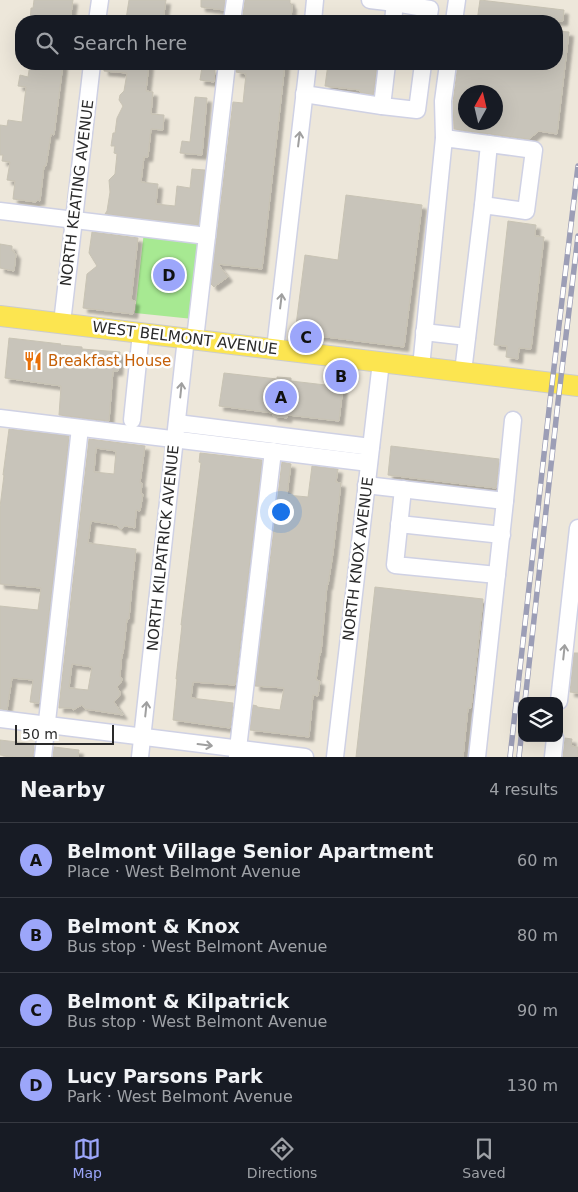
<!DOCTYPE html>
<meta charset="utf-8">
<style>
:root{--surface:#171b24;--page:#20242c;--text:#f1f3f6;--muted:#9ea1a6;--line:#363941;--accent:#9ca6fa}
body{margin:0;font-family:"DejaVu Sans",sans-serif;background:var(--page);color:var(--text)}
.controls{position:absolute;right:15px;bottom:15px;display:grid;overflow:hidden;border-radius:10px;box-shadow:0 5px 20px #0002}
.controls button{width:45px;height:45px;display:grid;place-items:center;padding:0;border:0;border-bottom:1px solid var(--line);background:var(--surface);color:var(--text);font:25px sans-serif}
.compass{position:absolute;left:458px;top:85px;width:45px;height:45px;border-radius:50%;background:var(--surface);box-shadow:0 5px 20px #0002;rotate:8deg}
.scale{position:absolute;left:15px;bottom:12px;width:99px;box-sizing:border-box;padding-left:5px;border:2px solid #2a2a2a;border-top:0;font-size:14px;line-height:18px;white-space:nowrap;color:#2a2a2a;-webkit-text-stroke:4px #fff;paint-order:stroke}
.you{position:absolute;left:280px;top:511px;width:18px;height:18px;margin:-12px;border:4px solid #fff;border-radius:50%;background:#1a73e8;box-shadow:0 0 0 8px #1a73e833}
.badge{display:grid;place-items:center;width:32px;height:32px;border-radius:50%;background:var(--accent);color:#111;font-size:16px;font-weight:700}
.pin{position:absolute;translate:-50% -50%;border:2px solid #fff;box-shadow:0 1px 5px #0006}
.list{margin:0;padding:0;list-style:none}
h2{display:flex;justify-content:space-between;align-items:center;height:65px;margin:0;padding:0 20px;font-size:21px}
h2 small{font-size:16px;font-weight:400;color:var(--muted)}
.list li{display:grid;grid-template-columns:32px 1fr auto;gap:15px;align-items:center;box-sizing:border-box;height:75px;padding:0 20px;border-top:1px solid var(--line)}
.list b{display:block;font-size:19px;white-space:nowrap}
.list p{margin:0;font-size:16px;white-space:nowrap;color:var(--muted)}
.list em{font-size:16px;font-style:normal;color:var(--muted)}
.icon{flex:none;width:28px;height:28px;fill:none;stroke:currentColor;stroke-width:2;stroke-linecap:round;stroke-linejoin:round}
.map{position:relative;flex:none;width:578px;height:757px;overflow:hidden}
.search{position:absolute;background:var(--surface);box-shadow:0 5px 20px #0002;left:15px;right:15px;top:15px;height:55px;display:flex;align-items:center;gap:12px;box-sizing:border-box;padding:0 18px;border-radius:20px;color:var(--muted);font-size:19px}
.sheet{height:365px;background:var(--surface)}
nav{display:flex;justify-content:space-around;align-items:center;box-sizing:border-box;height:70px;border-top:1px solid var(--line);background:var(--surface);font-size:14px;color:var(--muted)}
nav a{display:grid;justify-items:center;gap:2px}
nav .on{color:var(--accent)}
.map>svg:first-child{display:block}
</style>
<div class="map">
<svg width="578" height="757" viewBox="0 0 578 757">
<defs>
<filter id="shadow"><feDropShadow dx="4.5" dy="4.5" stdDeviation="1" flood-color="#0004"/></filter>
</defs>
<rect width="100%" height="100%" fill="#ede7da"/>
<!-- green -->
<polygon fill="#a7e992" points="144,231 202,237 193,319 135,313"/>
<!-- building -->
<g fill="#c8c4ba" stroke="#c8c3b4" fill-rule="evenodd" filter="url(#shadow)">
<polygon points="34,0 73,0 70,21 30,21 31,8 33,8"/>
<polygon points="129,0 166,0 163,21 145,21 126,19"/>
<polygon points="201,0 225,0 224,10 201,7"/>
<polygon points="245,0 290,0 290,3 292,5 291,21 242,21"/>
<polygon points="480,0 564,10 563,21 477,21"/>
<path d="M 557,31 L 569,32 L 557,134 L 539,131 L 529,139 L 454,129 L 453,102 L 458,64 L 557,64 ZM 466,92 L 496,92 L 496,122 L 466,122 Z"/>
<polygon points="30,64 63,64 54,135 51,134 46,166 44,166 40,201 37,200 36,202 13,199 15,181 7,180 10,162 2,161 3,155 0,155 0,125 7,126 8,120 22,122 26,87 18,86 20,75 28,77"/>
<polygon points="104,64 149,64 146,91 153,92 151,114 164,115 163,130 151,129 148,157 144,157 141,182 158,184 156,204 175,206 177,186 190,188 192,169 205,170 198,225 105,214 107,211 110,192 109,180 115,174 117,154 114,153 115,146 111,146 113,133 115,133 117,118 123,106 119,100 120,95 124,91 127,73 104,71"/>
<polygon points="237,64 285,64 262,269 218,264 228,277 214,287 211,284 233,102 243,103 246,74 236,72"/>
<polygon points="328,64 377,64 373,95 360,92 360,90 325,86"/>
<polygon points="202,67 215,69 214,82 200,80"/>
<polygon points="195,97 207,98 202,155 180,153 182,141 190,142"/>
<polygon points="346,195 422,205 404,347 295,333 305,255 338,260"/>
<polygon points="508,221 536,225 535,236 544,237 531,349 519,348 518,359 506,357 507,346 494,345"/>
<polygon points="92,232 138,238 131,300 135,301 133,314 83,308 87,274 97,266 89,253"/>
<polygon points="0,244 12,246 12,251 14,251 14,253 16,254 14,271 0,268"/>
<polygon points="9,338 61,344 60,345 82,347 82,349 120,352 118,371 113,371 109,421 59,415 61,386 5,378"/>
<polygon points="224,373 277,379 277,377 291,378 291,381 343,387 339,421 288,415 287,418 273,416 273,413 219,406"/>
<polygon points="9,429 69,436 39,703 30,702 33,680 12,678 7,710 0,709 0,606 38,610 41,588 0,584 0,507 4,475 3,475"/>
<path d="M 89,439 L 145,446 L 140,483 L 142,483 L 141,494 L 143,494 L 140,511 L 136,510 L 135,528 L 125,526 L 121,530 L 116,525 L 91,521 L 88,543 L 136,549 L 132,585 L 129,619 L 127,619 L 123,654 L 122,654 L 120,676 L 122,679 L 121,683 L 117,687 L 120,692 L 120,695 L 114,702 L 123,715 L 85,709 L 82,705 L 73,710 L 71,708 L 59,708 L 59,707 ZM 96,448 L 116,451 L 114,474 L 94,472 ZM 72,664 L 92,667 L 88,690 L 69,688 Z"/>
<polygon points="391,446 499,459 496,488 388,475"/>
<polygon points="200,453 262,460 235,685 193,682 191,698 233,703 230,728 173,720 177,679 176,679 182,625 181,625 201,463 199,462"/>
<polygon points="282,462 291,464 287,495 308,497 312,466 338,469 336,482 341,483 333,553 328,585 327,585 321,653 320,653 316,680 320,681 318,696 313,695 309,737 250,730 253,705 257,706 257,707 280,710 284,688 255,686"/>
<polygon points="375,587 483,599 471,708 468,708 463,757 356,757"/>
<polygon points="574,653 578,653 578,693 570,692"/>
<polygon points="565,738 572,739 571,746 578,747 578,757 563,757"/>
<polygon points="0,740 34,744 33,756 25,756 25,757 16,757 0,755"/>
<polygon points="54,747 79,750 78,757 53,757"/>
</g>
<g fill="none" stroke-linecap="round" stroke-linejoin="round">
<!-- minor casing -->
<g stroke="#cfd1e4" stroke-width="19">
<g id="minor">
<polyline points="370,0 395,3 395,0"/>
<polyline points="97,21 100,0"/>
<polyline points="232,21 235,0"/>
<polyline points="313,21 315,0"/>
<polyline points="393,21 395,3 430,9 428,21"/>
<polyline points="454,21 457,0"/>
<polyline points="304,94 382,106 387,64"/>
<polyline points="382,106 417,110 423,64"/>
<polyline points="444,138 443,101 448,64"/>
<polyline points="483,205 489,144"/>
<polyline points="0,211 207,236"/>
<polyline points="62,323 92,64"/>
<polyline points="424,332 467,337"/>
<polyline points="195,339 227,64"/>
<polyline points="275,349 308,64"/>
<polyline points="421,367 444,138 534,150 526,211 483,205 463,372"/>
<polyline points="0,418 369,463"/>
<polyline points="132,420 141,333"/>
<polyline points="177,423 371,447"/>
<polyline points="366,485 505,501"/>
<polyline points="403,489 395,565 497,575"/>
<polyline points="399,524 502,535"/>
<polyline points="559,701 578,528"/>
<polyline points="0,719 305,757"/>
<polyline points="43,757 80,428"/>
<polyline points="140,757 186,338"/>
<polyline points="237,757 273,451"/>
<polyline points="335,757 381,362"/>
<polyline points="477,757 505,501 513,420"/>
<polyline points="553,757 555,738"/>
</g>
</g>
<!-- major casing -->
<g stroke="#ccc" stroke-width="22">
<polyline id="major" points="0,316 578,386"/>
</g>
<!-- minor -->
<use href="#minor" stroke="#fff" stroke-width="16"/>
<!-- major -->
<use href="#major" stroke="#fce550" stroke-width="20"/>
<!-- rail casing -->
<g stroke="#9c9eb6" stroke-width="5.5">
<g id="rail">
<polyline points="525,701 558,402 578,236"/>
<polyline points="510,757 550,401 578,166"/>
<polyline points="519,757 522,729"/>
</g>
</g>
<!-- rail -->
<use href="#rail" stroke="#fff" stroke-width="4" stroke-dasharray="11" stroke-linecap="butt"/>
</g>
<!-- one-way arrows -->
<defs><path id="oneway-shaft" d="M-6 0H5M1.5-3L5.5 0L1.5 3" fill="none" stroke-width="1.6" stroke-linecap="round" stroke-linejoin="round" transform="scale(1.25)"/></defs>
<g stroke="#9f9f9f">
<use href="#oneway-shaft" transform="translate(299 139) rotate(-83)"/>
<use href="#oneway-shaft" transform="translate(281 301) rotate(-83)"/>
<use href="#oneway-shaft" transform="translate(181 390) rotate(-84)"/>
<use href="#oneway-shaft" transform="translate(564 652) rotate(-84)"/>
<use href="#oneway-shaft" transform="translate(146 709) rotate(-84)"/>
<use href="#oneway-shaft" transform="translate(205 745) rotate(7)"/>
</g>
<!-- icons -->
<defs>
<g id="restaurant-bare" transform="scale(1.5)"><path d="M-5-6h1v4h1v-4h1v4h1v-4h1v5L-1.5 .5V6h-2V.5L-5-1ZM5-6V6H3V1.5H1.5Q1.5-4 5-6Z" fill="#e8710a" stroke="#fff" stroke-width="2.5" paint-order="stroke"/></g>
</defs>
<g fill-rule="evenodd">
<use href="#restaurant-bare" x="33" y="361"/>
</g>
<g text-anchor="middle" dominant-baseline="central" stroke-width="5" stroke-linejoin="round" paint-order="stroke">
<!-- street labels -->
<g font-size="15" fill="#2a2a2a" stroke="#fff">
<text transform="translate(77 193) rotate(-83)">NORTH KEATING AVENUE</text>
<text transform="translate(185 338) rotate(7)">WEST BELMONT AVENUE</text>
<text transform="translate(163 548) rotate(-84)">NORTH KILPATRICK AVENUE</text>
<text transform="translate(358 559) rotate(-83)">NORTH KNOX AVENUE</text>
</g>
<!-- food labels -->
<g font-size="15" fill="#c56008" stroke="#fff" text-anchor="start">
<text x="48" y="361">Breakfast House</text>
</g>
</g>
</svg>
<div class="controls">
<button><svg class="icon" aria-label="layers" viewBox="0 0 24 24"><path d="M12 4l9 5-9 5-9-5zM3 14l9 5 9-5"/></svg></button>
</div>
<svg class="compass" viewBox="-18 -18 36 36"><path d="M0-13l5 13h-10z" fill="#e53935"/><path d="M0 13l5-13h-10z" fill="#9ea1a6"/></svg>
<div class="scale">50 m</div>
<div class="you"></div>
<div class="pin badge" style="left:281px;top:397px">A</div>
<div class="pin badge" style="left:341px;top:376px">B</div>
<div class="pin badge" style="left:306px;top:337px">C</div>
<div class="pin badge" style="left:169px;top:275px">D</div>
<div class="search"><svg class="icon" aria-label="search" viewBox="0 0 24 24"><circle cx="10" cy="10" r="6"/><path d="M15 15l6 6"/></svg>Search here</div>
</div>
<section class="sheet">
<h2>Nearby<small>4 results</small></h2>
<ul class="list">
<li><span class="badge">A</span><div><b>Belmont Village Senior Apartment</b><p>Place · West Belmont Avenue</p></div><em>60 m</em></li>
<li><span class="badge">B</span><div><b>Belmont &amp; Knox</b><p>Bus stop · West Belmont Avenue</p></div><em>80 m</em></li>
<li><span class="badge">C</span><div><b>Belmont &amp; Kilpatrick</b><p>Bus stop · West Belmont Avenue</p></div><em>90 m</em></li>
<li><span class="badge">D</span><div><b>Lucy Parsons Park</b><p>Park · West Belmont Avenue</p></div><em>130 m</em></li>
</ul>
</section>
<nav>
<a class="on"><svg class="icon" aria-label="map" viewBox="0 0 24 24"><path d="M3 6l6-2 6 2 6-2v14l-6 2-6-2-6 2zM9 4v14M15 6v14"/></svg>Map</a>
<a><svg class="icon" aria-label="directions" viewBox="0 0 24 24"><path d="M12 3l9 9-9 9-9-9zM9 14v-3h6M13 9l2 2-2 2"/></svg>Directions</a>
<a><svg class="icon" aria-label="saved" viewBox="0 0 24 24"><path d="M7 4h10v16l-5-4-5 4z"/></svg>Saved</a>
</nav>
